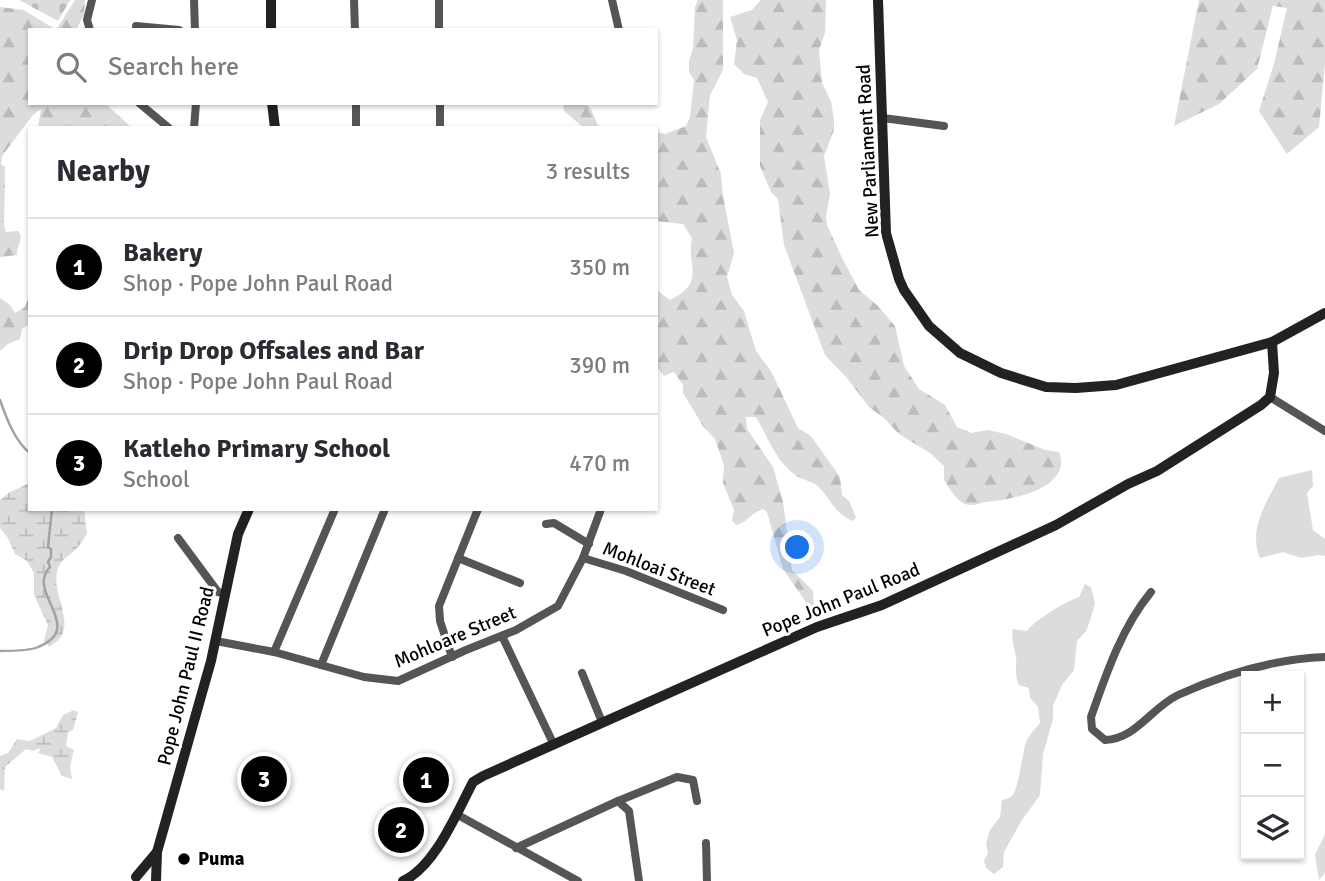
<!DOCTYPE html>
<meta charset="utf-8">
<style>
:root{--surface:#fff;--page:#f7f7f7;--text:#2b2b33;--muted:#7c7c81;--line:#e1e1e2;--accent:#000}
body{margin:0;font-family:Signika,sans-serif;background:var(--page);color:var(--text)}
.controls{position:absolute;right:21px;bottom:21px;display:grid;overflow:hidden;border-radius:0px;box-shadow:0 2px 5px #0004}
.controls button{width:63px;height:63px;display:grid;place-items:center;padding:0;border:0;border-bottom:2px solid var(--line);background:var(--surface);color:var(--text);font:35px sans-serif}
.you{position:absolute;left:798px;top:548px;width:24px;height:24px;margin:-18px;border:5px solid #fff;border-radius:50%;background:#1a73e8;box-shadow:0 0 0 10px #1a73e833}
.badge{display:grid;place-items:center;width:46px;height:46px;border-radius:50%;background:var(--accent);color:#fff;font-size:23px;font-weight:700}
.pin{position:absolute;translate:-50% -50%;border:4px solid #fff;box-shadow:0 2px 7px #0006}
.list{margin:0;padding:0;list-style:none}
h2{display:flex;justify-content:space-between;align-items:center;height:91px;margin:0;padding:0 28px;font-size:30px}
h2 small{font-size:23px;font-weight:400;color:var(--muted)}
.list li{display:grid;grid-template-columns:46px 1fr auto;gap:21px;align-items:center;box-sizing:border-box;height:98px;padding:0 28px;border-top:2px solid var(--line)}
.list b{display:block;font-size:26px;white-space:nowrap}
.list p{margin:0;font-size:23px;white-space:nowrap;color:var(--muted)}
.list em{font-size:23px;font-style:normal;color:var(--muted)}
.icon{flex:none;width:38px;height:38px;fill:none;stroke:currentColor;stroke-width:2;stroke-linecap:round;stroke-linejoin:round}
.map{position:relative;flex:none;width:1325px;height:881px;overflow:hidden}
.search{position:absolute;background:var(--surface);box-shadow:0 2px 5px #0004;left:28px;top:28px;width:630px;height:77px;display:flex;align-items:center;gap:18px;box-sizing:border-box;padding:0 24px;border-radius:0px;color:var(--muted);font-size:26px}
.panel{position:absolute;background:var(--surface);box-shadow:0 2px 5px #0004;left:28px;top:126px;width:630px;height:385px;border-radius:0px}
.map>svg:first-child{display:block}
</style>
<div class="map">
<svg width="1325" height="881" viewBox="0 0 1325 881">
<defs>
<pattern id="forest-firs" width="22" height="20" patternUnits="userSpaceOnUse" patternTransform="scale(1.75)"><rect width="22" height="20" fill="#dcdcdc"/><path d="M5 1l3.5 6h-7zM16 11l3.5 6h-7z" fill="#bbb"/></pattern>
<pattern id="wetland-marsh" width="20" height="14" patternUnits="userSpaceOnUse" patternTransform="scale(1.75)"><rect width="20" height="14" fill="#dcdcdc"/><path d="M1 5h8M5 5V1M11 12h8M15 12V8" fill="none" stroke="#bbb"/></pattern>
<pattern id="cemetery-stones" width="16" height="16" patternUnits="userSpaceOnUse" patternTransform="scale(1.75)"><rect width="16" height="16" fill="#dcdcdc"/><path d="M2 7V4a2 2 0 0 1 4 0v3zM10 15v-3a2 2 0 0 1 4 0v3z" fill="#bbb"/></pattern>
</defs>
<rect width="100%" height="100%" fill="#fff"/>
<!-- green -->
<g fill="#dcdcdc">
<path d="M 1312,470 L 1313,486 L 1307,493 L 1313,530 L 1325,539 L 1325,556 L 1319,555 L 1301,558 L 1283,552 L 1260,558 C 1248,530 1266,503 1279,478 Z"/>
<path d="M 1085,584 L 1091,587 L 1095,603 L 1090,621 L 1086,631 L 1077,641 L 1074,670 L 1062,685 L 1053,706 L 1053,719 L 1043,754 L 1040,795 L 1022,820 L 1004,852 L 1003,867 L 994,874 L 986,868 L 984,861 L 988,853 L 986,843 L 990,830 L 1000,817 L 1002,800 C 1004,800 1011,797 1012,796 C 1018,790 1023,752 1026,742 C 1029,735 1035,729 1040,723 L 1038,707 L 1030,698 L 1029,688 L 1019,685 C 1014,672 1017,669 1016,657 C 1014,646 1011,640 1013,629 L 1027,631 C 1035,620 1066,601 1079,597 Z"/>
<polygon points="1325,834 1325,873 1319,880 1315,855"/>
</g>
<!-- forest -->
<g fill="url(#forest-firs)">
<path d="M 75,0 L 85,0 L 84,15 L 76,30 L 30,30 L 30,103 L 105,103 L 132,128 L 43,128 L 38,127 L 41,109 L 33,115 L 2,156 L 1,164 L 5,167 L 5,172 L 4,225 L 6,232 L 18,231 C 25,239 16,245 17,255 L 0,257 L 0,7 L 24,10 L 56,30 Z"/>
<path d="M 698,0 L 723,0 L 723,70 L 710,95 L 706,137 L 721,174 L 723,196 L 734,253 L 727,277 L 732,295 L 744,311 L 756,351 L 771,371 L 798,428 L 811,436 L 840,477 L 842,495 L 849,501 L 856,517 L 853,521 C 835,514 831,500 819,487 C 813,481 802,480 795,475 C 775,460 768,437 756,417 L 746,417 L 747,429 L 773,467 L 783,502 L 792,570 L 813,591 L 814,606 L 810,608 L 783,569 L 767,512 L 763,509 C 752,512 747,523 736,525 L 732,520 L 734,510 L 723,483 L 724,465 L 715,439 L 703,426 L 683,393 L 683,385 L 674,372 L 664,376 L 656,366 L 656,290 L 670,300 C 707,282 686,266 692,238 L 683,224 L 656,221 L 656,132 L 665,134 L 686,126 L 690,117 L 694,80 L 689,72 L 689,61 L 693,48 L 695,7 Z"/>
<path d="M 761,0 L 826,0 L 825,33 L 819,50 L 822,83 L 831,101 L 834,120 L 834,130 L 824,156 L 830,194 L 826,216 L 827,225 L 842,258 L 859,290 L 877,305 L 895,326 L 904,366 L 919,389 L 945,405 L 957,427 L 971,433 L 988,430 L 1006,434 L 1045,450 L 1059,452 C 1073,488 1012,500 986,502 C 979,503 973,507 965,504 C 956,500 949,488 944,480 L 944,466 L 930,453 L 899,434 L 884,418 L 869,407 L 847,378 L 825,355 L 784,245 L 778,199 L 771,192 L 760,166 L 760,120 L 768,102 L 757,78 L 744,74 L 734,64 L 737,40 L 730,17 L 752,10 Z"/>
<polygon points="1199,0 1325,0 1325,63 1319,127 1287,154 1259,111 1274,64 1287,8 1273,6 1257,69 1219,104 1174,126"/>
<polygon points="563,103 585,103 591,109 599,128 584,128 564,111"/>
<polygon points="30,293 30,324 22,329 20,339 8,344 0,351 0,298 10,305 15,313 25,307"/>
</g>
<!-- wetland -->
<g fill="url(#wetland-marsh)">
<path d="M 30,483 L 30,509 L 84,509 L 87,534 C 83,540 79,547 74,551 C 66,557 59,562 57,572 C 51,596 82,632 49,646 L 44,641 L 48,625 L 34,595 L 34,573 L 27,561 L 15,554 L 8,538 L 0,528 L 0,500 L 10,492 Z"/>
<polygon points="74,710 78,712 73,730 68,732 66,746 74,750 70,766 72,779 62,776 52,757 38,753 41,748 33,751 26,749 5,767 4,791 0,789 0,756 8,753 17,739 30,741 56,728 63,715"/>
</g>
<!-- cemetery -->
<polygon fill="url(#cemetery-stones)" points="19,0 70,0 58,21"/>
<g fill="none" stroke-linecap="round" stroke-linejoin="round">
<!-- stream -->
<g stroke="#a3a3a3" stroke-width="2.5">
<path d="M 0,400 C 6,417 15,442 30,453"/>
<path d="M 0,651 C 10,651 30,651 38,647 C 87,627 25,593 50,567 L 48,562 L 51,557 L 51,549 L 48,547 L 52,509"/>
</g>
<!-- street -->
<g stroke="#555" stroke-width="8">
<polyline points="194,0 195,30"/>
<polyline points="354,0 355,30"/>
<polyline points="439,0 439,30"/>
<polyline points="612,0 619,30"/>
<polyline points="136,26 179,30"/>
<polyline points="90,30 87,20 92,0"/>
<polyline points="139,103 169,128"/>
<polyline points="356,103 356,128"/>
<polyline points="440,103 440,128"/>
<polyline points="883,118 944,126"/>
<polyline points="194,128 196,103"/>
<polyline points="1270,397 1325,431"/>
<polyline points="546,524 554,523 589,544"/>
<polyline points="178,538 218,592 226,594"/>
<polyline points="458,558 520,583"/>
<polyline points="583,558 626,571 723,610"/>
<path d="M 1151,592 C 1122,627 1106,674 1091,717 L 1092,729 L 1105,740 C 1136,739 1151,708 1178,695 C 1224,674 1274,659 1325,657"/>
<polyline points="502,636 553,743"/>
<polyline points="216,641 274,652 364,677 398,681 466,650 516,630 558,606 583,558 601,509"/>
<polyline points="274,652 335,509"/>
<polyline points="452,657 440,621 439,606 478,509"/>
<polyline points="321,665 385,509"/>
<polyline points="582,673 602,722"/>
<polyline points="618,801 629,811 639,881"/>
<polyline points="456,814 578,881"/>
<polyline points="706,843 707,881"/>
<polyline points="516,848 618,801 677,777 693,780 697,801"/>
</g>
<!-- secondary -->
<g stroke="#222" stroke-width="10">
<polyline points="271,0 271,30"/>
<polyline points="878,0 886,233 899,279 904,290 929,326 960,353 1001,373 1046,387 1076,388 1116,385 1272,342 1325,313"/>
<polyline points="272,103 275,128"/>
<polyline points="136,877 157,852"/>
<polyline points="156,881 157,852 211,661 238,534 249,509"/>
<path d="M 403,881 C 435,867 457,812 473,782 L 483,776 L 817,627 L 882,605 L 1056,525 L 1128,484 L 1157,471 L 1261,405 L 1270,397 L 1274,373 L 1272,342"/>
</g>
</g>
<!-- markers -->
<circle fill="#000" stroke="#fff" stroke-width="2.5" cx="184" cy="859" r="7"/>
<g text-anchor="middle" dominant-baseline="central" stroke-width="6" stroke-linejoin="round" paint-order="stroke">
<!-- street labels -->
<g font-size="19" fill="#000" stroke="#fff">
<text transform="translate(868 151) rotate(-93)">New Parliament Road</text>
<text transform="translate(659 569) rotate(21)">Mohloai Street</text>
<text transform="translate(841 600) rotate(-22)">Pope John Paul Road</text>
<text transform="translate(455 637) rotate(-23)">Mohloare Street</text>
<text transform="translate(186 676) rotate(-76)">Pope John Paul II Road</text>
</g>
<!-- poi labels -->
<g font-size="19" font-weight="bold" fill="#000" stroke="#fff" text-anchor="start">
<text x="198" y="859">Puma</text>
</g>
</g>
</svg>
<div class="controls">
<button>+</button>
<button>−</button>
<button><svg class="icon" aria-label="layers" viewBox="0 0 24 24"><path d="M12 4l9 5-9 5-9-5zM3 14l9 5 9-5"/></svg></button>
</div>
<div class="you"></div>
<div class="pin badge" style="left:426px;top:780px">1</div>
<div class="pin badge" style="left:401px;top:830px">2</div>
<div class="pin badge" style="left:264px;top:779px">3</div>
<div class="search"><svg class="icon" aria-label="search" viewBox="0 0 24 24"><circle cx="10" cy="10" r="6"/><path d="M15 15l6 6"/></svg>Search here</div>
<section class="panel">
<h2>Nearby<small>3 results</small></h2>
<ul class="list">
<li><span class="badge">1</span><div><b>Bakery</b><p>Shop · Pope John Paul Road</p></div><em>350 m</em></li>
<li><span class="badge">2</span><div><b>Drip Drop Offsales and Bar</b><p>Shop · Pope John Paul Road</p></div><em>390 m</em></li>
<li><span class="badge">3</span><div><b>Katleho Primary School</b><p>School</p></div><em>470 m</em></li>
</ul>
</section>
</div>
